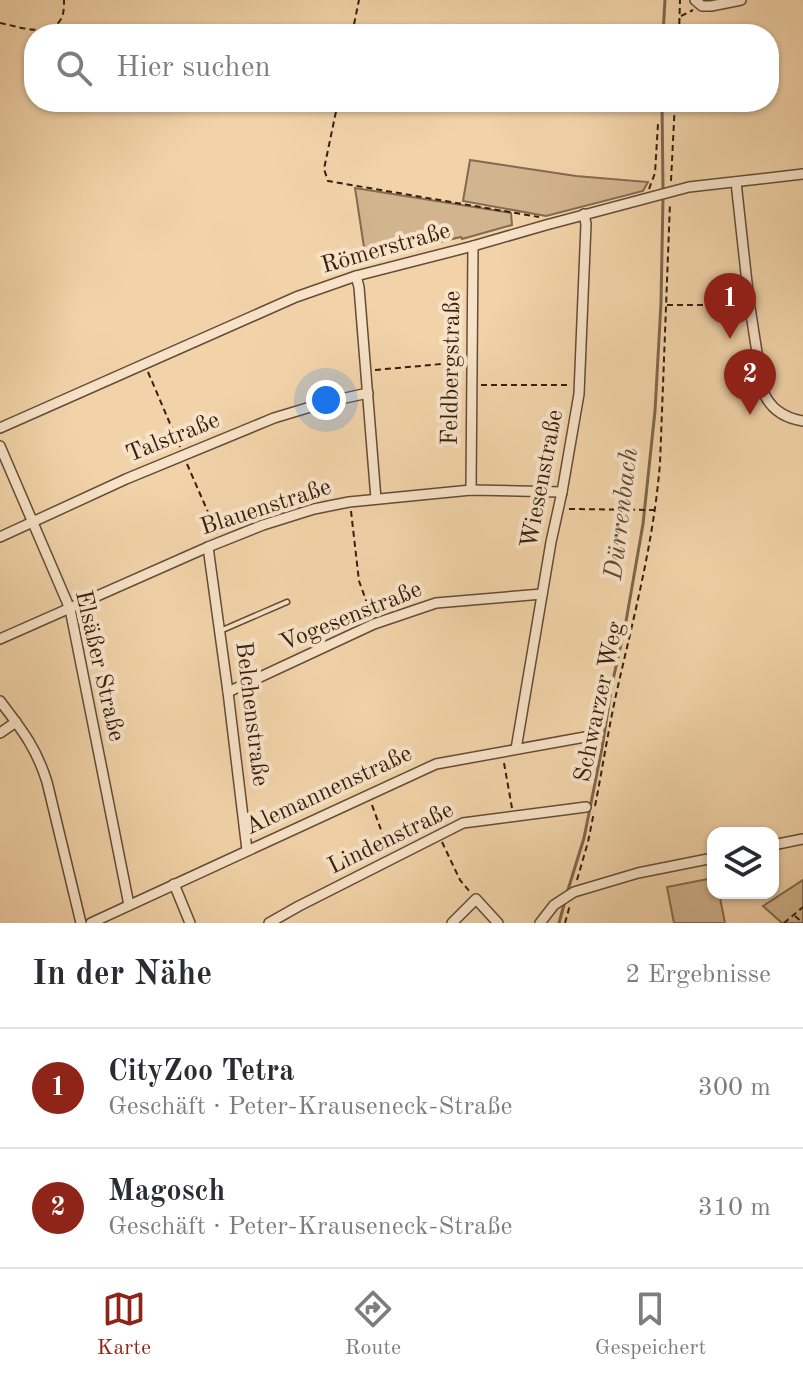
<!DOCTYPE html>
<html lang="de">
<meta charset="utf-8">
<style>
:root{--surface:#fff;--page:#f2f2f3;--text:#2b2b33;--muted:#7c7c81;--line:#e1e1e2;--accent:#8f2418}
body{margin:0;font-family:"Old Standard TT",serif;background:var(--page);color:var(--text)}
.controls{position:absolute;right:24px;bottom:24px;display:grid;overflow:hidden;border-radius:16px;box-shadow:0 2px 6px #0004}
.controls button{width:72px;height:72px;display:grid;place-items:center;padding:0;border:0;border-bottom:2px solid var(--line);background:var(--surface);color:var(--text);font:40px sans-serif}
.you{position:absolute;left:326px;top:400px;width:28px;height:28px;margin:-20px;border:6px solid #fff;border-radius:50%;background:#1a73e8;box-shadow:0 0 0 12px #1a73e833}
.badge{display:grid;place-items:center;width:52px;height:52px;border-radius:50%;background:var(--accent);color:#fff;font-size:26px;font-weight:700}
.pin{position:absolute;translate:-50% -66px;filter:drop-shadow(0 2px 4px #0008)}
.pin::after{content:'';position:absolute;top:42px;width:28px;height:24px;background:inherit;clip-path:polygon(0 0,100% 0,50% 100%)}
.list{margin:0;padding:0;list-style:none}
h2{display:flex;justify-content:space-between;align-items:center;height:104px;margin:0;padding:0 32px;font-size:34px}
h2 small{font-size:26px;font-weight:400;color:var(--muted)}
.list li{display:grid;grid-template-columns:52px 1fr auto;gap:24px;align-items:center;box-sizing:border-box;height:120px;padding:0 32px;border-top:2px solid var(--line)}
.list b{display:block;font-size:30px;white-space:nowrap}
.list p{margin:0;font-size:26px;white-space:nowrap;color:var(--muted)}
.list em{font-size:26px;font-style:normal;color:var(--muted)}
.icon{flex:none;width:44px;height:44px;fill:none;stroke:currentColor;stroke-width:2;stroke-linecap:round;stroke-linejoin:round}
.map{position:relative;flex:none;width:803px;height:923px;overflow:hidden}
.search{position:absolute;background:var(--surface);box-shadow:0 2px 6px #0004;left:24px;right:24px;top:24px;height:88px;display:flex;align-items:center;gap:20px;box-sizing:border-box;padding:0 28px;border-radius:32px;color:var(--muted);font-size:30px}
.sheet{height:344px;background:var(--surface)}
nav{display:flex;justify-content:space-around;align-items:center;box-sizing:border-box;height:112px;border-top:2px solid var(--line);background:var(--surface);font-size:22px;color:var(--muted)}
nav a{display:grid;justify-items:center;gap:4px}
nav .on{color:var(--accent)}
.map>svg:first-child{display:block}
</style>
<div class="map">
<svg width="803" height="923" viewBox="0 0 803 923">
<rect width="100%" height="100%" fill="#f2d3a9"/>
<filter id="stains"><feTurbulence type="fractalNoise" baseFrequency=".0025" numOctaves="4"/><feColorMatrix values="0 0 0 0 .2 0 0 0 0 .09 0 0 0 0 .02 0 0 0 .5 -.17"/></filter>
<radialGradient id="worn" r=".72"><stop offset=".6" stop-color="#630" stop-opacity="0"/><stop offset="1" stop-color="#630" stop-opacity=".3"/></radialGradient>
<!-- green -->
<g fill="#d2b48f" stroke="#846a4f" stroke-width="2">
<polygon points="470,160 576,176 648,182 643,191 546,216 463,201"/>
<polygon points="355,188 511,213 512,225 462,239 461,237 414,248 413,244 365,254"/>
<polygon points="713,878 713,893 719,893 725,923 674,923 667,887"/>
<polygon points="803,880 803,923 782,923 763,906"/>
</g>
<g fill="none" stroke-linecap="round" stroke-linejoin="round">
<!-- stream -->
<g stroke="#80664c" stroke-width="3">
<polyline points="663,34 665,0"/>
<polyline points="662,102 663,190"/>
<polyline points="567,893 584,838 602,748 612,684 625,627 643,524 655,411 661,303 663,198"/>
<polyline points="559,923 565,901"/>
</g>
<!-- service casing -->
<g stroke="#644c36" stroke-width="7">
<polyline id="service" points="220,631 287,602"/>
</g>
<!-- minor casing -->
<g stroke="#644c36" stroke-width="12">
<g id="minor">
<polyline points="695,0 702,6 711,6 741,0"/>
<path d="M 736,182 L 749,301 L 763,391 C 770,409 784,418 803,421"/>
<polyline points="356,276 359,287 376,499"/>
<polyline points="0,428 296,297 356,276 473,246 546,225 689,187 803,174"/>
<polyline points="0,446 70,609 129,905"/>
<polyline points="471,490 473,246"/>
<polyline points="0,537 126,479 274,418 327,402 368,393"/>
<polyline points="208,547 228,692 247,850"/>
<polyline points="0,639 208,547 263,525 314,509 349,502 471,490 562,492"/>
<polyline points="228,692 374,624 436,603 542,594"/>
<path d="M 0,701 C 22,730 36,747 47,782 L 81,923"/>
<polyline points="0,733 16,722"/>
<polyline points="516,749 551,542 562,492 579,394 586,224 584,214"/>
<polyline points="773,845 803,839"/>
<polyline points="174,884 190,923"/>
<polyline points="91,923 436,764 596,735"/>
<polyline points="269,923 299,906 463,823 586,807"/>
<polyline points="452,923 476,899 498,923"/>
<polyline points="540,923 554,905 574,892 638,873 713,858"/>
</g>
</g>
<!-- path -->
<g stroke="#351f0f" stroke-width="2" stroke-dasharray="6 4" stroke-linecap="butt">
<polyline points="681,16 693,10"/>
<path d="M 0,23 C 17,26 50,39 61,19 C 64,14 64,6 64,0"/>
<polyline points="352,34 359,0"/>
<polyline points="679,34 680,0"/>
<polyline points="338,102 324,169 328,181 539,217"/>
<polyline points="671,181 675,102"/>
<polyline points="649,189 655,173 658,124"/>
<polyline points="667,305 703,305 740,302"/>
<polyline points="375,370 464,362"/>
<polyline points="148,372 180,447"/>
<polyline points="481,385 571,385"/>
<polyline points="187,464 218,535"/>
<polyline points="569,509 654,510"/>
<polyline points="351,511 359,581 371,614"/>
<polyline points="504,763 512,808"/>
<polyline points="372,805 389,852"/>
<path d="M 595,806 C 603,766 609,725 618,686 C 635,612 654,539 660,463 L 670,203"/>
<polyline points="442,842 460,880 470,892"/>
<polyline points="577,880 588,842 594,812"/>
<polyline points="795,916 803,923"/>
<polyline points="565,923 570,905"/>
<polyline points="784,923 803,907"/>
</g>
<!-- service -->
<use href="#service" stroke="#f7e2c7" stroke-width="4"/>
<!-- minor -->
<use href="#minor" stroke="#f7e2c7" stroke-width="9"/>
</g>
<g text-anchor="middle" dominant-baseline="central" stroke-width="8" stroke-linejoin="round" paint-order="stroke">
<!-- street labels -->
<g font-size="24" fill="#351f0f" stroke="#f7e2c7">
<text transform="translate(386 249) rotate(-16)">Römerstraße</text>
<text transform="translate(452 368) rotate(-89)">Feldbergstraße</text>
<text transform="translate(173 438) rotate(-22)">Talstraße</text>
<text transform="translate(543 479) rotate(-79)">Wiesenstraße</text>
<text transform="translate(266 508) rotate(-18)">Blauenstraße</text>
<text transform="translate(351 617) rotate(-22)">Vogesenstraße</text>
<text transform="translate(99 666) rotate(77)">Elsäßer Straße</text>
<text transform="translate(600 702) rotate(-78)">Schwarzer Weg</text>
<text transform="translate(251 714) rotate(83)">Belchenstraße</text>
<text transform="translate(329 791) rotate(-25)">Alemannenstraße</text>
<text transform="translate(391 839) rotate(-26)">Lindenstraße</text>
</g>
<!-- water labels -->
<g font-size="26" font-style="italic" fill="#614933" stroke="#f7e2c7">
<text transform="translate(622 514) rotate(-83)">Dürrenbach</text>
</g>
</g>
<rect width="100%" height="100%" filter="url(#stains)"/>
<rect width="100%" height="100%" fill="url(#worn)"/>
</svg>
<div class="controls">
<button><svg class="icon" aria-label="layers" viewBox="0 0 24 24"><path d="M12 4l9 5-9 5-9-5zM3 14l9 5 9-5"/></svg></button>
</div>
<div class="you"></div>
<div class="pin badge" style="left:730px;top:339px">1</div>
<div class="pin badge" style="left:750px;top:415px">2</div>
<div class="search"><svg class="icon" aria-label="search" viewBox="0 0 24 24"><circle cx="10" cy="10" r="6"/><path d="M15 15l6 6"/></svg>Hier suchen</div>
</div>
<section class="sheet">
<h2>In der Nähe<small>2 Ergebnisse</small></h2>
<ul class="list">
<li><span class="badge">1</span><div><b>CityZoo Tetra</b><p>Geschäft · Peter-Krauseneck-Straße</p></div><em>300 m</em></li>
<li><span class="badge">2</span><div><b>Magosch</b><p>Geschäft · Peter-Krauseneck-Straße</p></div><em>310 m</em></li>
</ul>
</section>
<nav>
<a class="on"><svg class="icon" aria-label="map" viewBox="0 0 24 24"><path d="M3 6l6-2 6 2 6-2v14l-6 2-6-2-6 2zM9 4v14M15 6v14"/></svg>Karte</a>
<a><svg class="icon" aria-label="directions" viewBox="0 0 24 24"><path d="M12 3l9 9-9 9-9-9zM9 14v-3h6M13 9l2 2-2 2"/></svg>Route</a>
<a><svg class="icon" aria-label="saved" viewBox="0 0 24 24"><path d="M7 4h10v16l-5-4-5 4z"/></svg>Gespeichert</a>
</nav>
